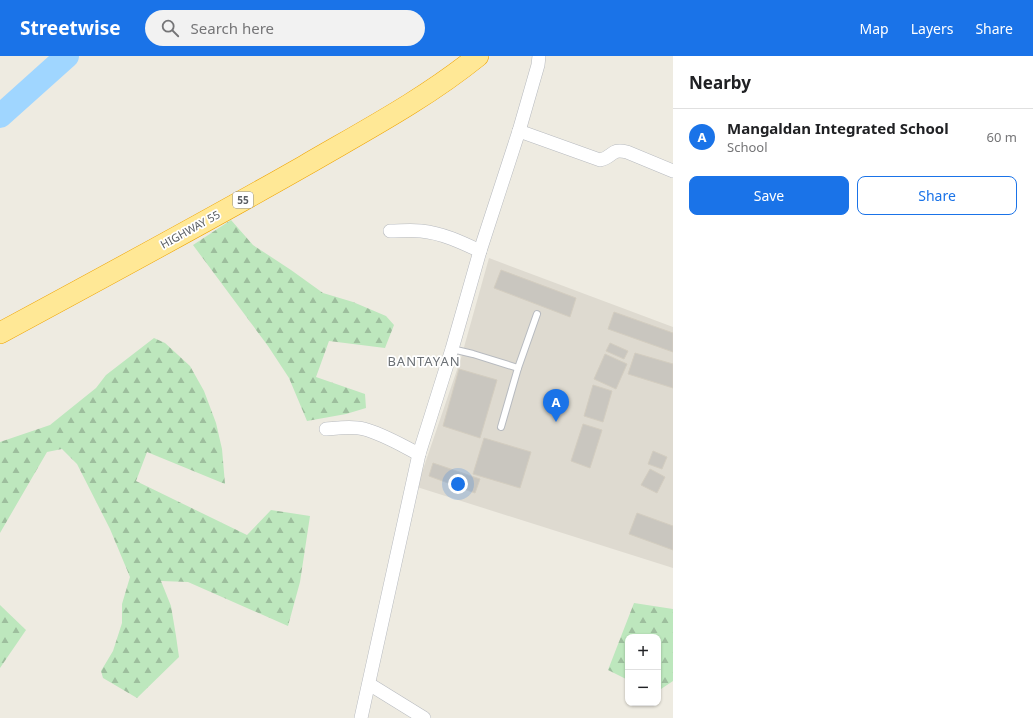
<!DOCTYPE html>
<meta charset="utf-8">
<style>
:root{--surface:#fff;--page:#f2f2f2;--text:#202124;--muted:#757577;--line:#e0e0e0;--accent:#1a73e8}
body{margin:0;font-family:"Noto Sans",sans-serif;background:var(--page);color:var(--text)}
.controls{position:absolute;right:12px;bottom:12px;display:grid;overflow:hidden;border-radius:8px;box-shadow:0 1px 3px #0004}
.controls button{width:36px;height:36px;display:grid;place-items:center;padding:0;border:0;border-bottom:1px solid var(--line);background:var(--surface);color:var(--text);font:20px sans-serif}
.you{position:absolute;left:458px;top:428px;width:14px;height:14px;margin:-10px;border:3px solid #fff;border-radius:50%;background:#1a73e8;box-shadow:0 0 0 6px #1a73e833}
.badge{display:grid;place-items:center;width:26px;height:26px;border-radius:50%;background:var(--accent);color:#fff;font-size:13px;font-weight:700}
.pin{position:absolute;translate:-50% -33px;filter:drop-shadow(0 1px 2px #0008)}
.pin::after{content:'';position:absolute;top:21px;width:14px;height:12px;background:inherit;clip-path:polygon(0 0,100% 0,50% 100%)}
.list{margin:0;padding:0;list-style:none}
h2{display:flex;justify-content:space-between;align-items:center;height:52px;margin:0;padding:0 16px;font-size:17px}
h2 small{font-size:13px;font-weight:400;color:var(--muted)}
.list li{display:grid;grid-template-columns:26px 1fr auto;gap:12px;align-items:center;box-sizing:border-box;height:56px;padding:0 16px;border-top:1px solid var(--line)}
.list b{display:block;font-size:15px;white-space:nowrap}
.list p{margin:0;font-size:13px;white-space:nowrap;color:var(--muted)}
.list em{font-size:13px;font-style:normal;color:var(--muted)}
.actions{display:flex;gap:8px;padding:12px 16px}
.actions a{flex:1;padding:9px 0;border:1px solid var(--accent);border-radius:8px;text-align:center;font-size:14px;color:var(--accent)}
.actions .main{background:var(--accent);color:#fff}
.icon{flex:none;width:22px;height:22px;fill:none;stroke:currentColor;stroke-width:2;stroke-linecap:round;stroke-linejoin:round}
.map{position:relative;flex:none;width:673px;height:662px;overflow:hidden}
header{display:flex;align-items:center;gap:24px;box-sizing:border-box;height:56px;padding:0 20px;background:var(--accent);color:#fff}
header strong{font-size:19px}
nav{display:flex;gap:22px;margin-inline-start:auto;font-size:14px}
.search{width:280px;height:36px;background:var(--page);display:flex;align-items:center;gap:10px;box-sizing:border-box;padding:0 14px;border-radius:22px;color:var(--muted);font-size:15px}
main{display:flex}
aside{flex:1;background:var(--surface)}
.map>svg:first-child{display:block}
</style>
<header>
<strong>Streetwise</strong>
<div class="search"><svg class="icon" aria-label="search" viewBox="0 0 24 24"><circle cx="10" cy="10" r="6"/><path d="M15 15l6 6"/></svg>Search here</div>
<nav><a>Map</a><a>Layers</a><a>Share</a></nav>
</header>
<main>
<div class="map">
<svg width="673" height="662" viewBox="0 0 673 662">
<defs>
<pattern id="forest-firs" width="22" height="20" patternUnits="userSpaceOnUse"><rect width="22" height="20" fill="#bde7bd"/><path d="M5 1l3.5 6h-7zM16 11l3.5 6h-7z" fill="#9dbe9d"/></pattern>
</defs>
<rect width="100%" height="100%" fill="#eeebe1"/>
<!-- education -->
<polygon fill="#dedad0" points="489,202 673,271 673,512 417,431 461,302"/>
<!-- forest -->
<g fill="url(#forest-firs)">
<polygon points="231,164 253,189 291,214 323,237 353,246 386,260 394,269 385,292 329,285 316,321 365,338 366,352 346,358 307,365 289,322 268,290 193,189"/>
<polygon points="154,282 165,287 190,310 204,335 216,367 222,393 225,428 147,396 136,425 247,479 271,454 310,460 300,526 288,570 188,526 161,525 171,550 176,580 179,601 137,642 103,622 101,615 113,595 122,567 122,548 130,521 110,473 77,408 62,393 47,396 0,477 0,386 50,369 96,332 106,319"/>
<polygon points="634,547 673,553 673,625 658,635 658,581 628,581 628,624 608,614"/>
<polygon points="0,549 26,574 0,612"/>
</g>
<g fill="none" stroke-linecap="round" stroke-linejoin="round">
<!-- river -->
<polyline stroke="#a0d6ff" stroke-width="24" points="0,60 67,0"/>
</g>
<!-- building -->
<g fill="#c9c6bf" stroke="#d3cdc0">
<polygon points="501,214 576,242 570,261 494,232"/>
<polygon points="614,256 673,277 673,296 608,273"/>
<polygon points="610,287 628,295 624,303 606,295"/>
<polygon points="635,297 673,308 673,332 628,318"/>
<polygon points="605,298 627,308 616,333 594,323"/>
<polygon points="459,313 497,324 480,382 443,370"/>
<polygon points="593,329 612,335 603,366 584,360"/>
<polygon points="583,368 602,374 590,412 571,405"/>
<polygon points="484,382 531,396 520,432 473,418"/>
<polygon points="653,395 667,401 662,413 648,408"/>
<polygon points="433,407 480,423 475,437 429,420"/>
<polygon points="650,413 665,421 657,437 641,429"/>
<polygon points="637,457 673,470 673,494 629,478"/>
</g>
<g fill="none" stroke-linecap="round" stroke-linejoin="round">
<!-- service casing -->
<g stroke="#b7babf" stroke-width="8">
<g id="service">
<polyline points="452,293 473,298 518,312"/>
<polyline points="501,371 518,312 537,258"/>
</g>
</g>
<!-- minor casing -->
<g stroke="#b7babf" stroke-width="14">
<g id="minor">
<path d="M 519,75 L 600,104 C 614,101 610,92 627,96 L 673,115"/>
<path d="M 390,175 C 400,175 411,174 421,175 C 442,177 461,186 480,195"/>
<path d="M 326,373 C 339,372 352,370 364,373 C 383,378 401,389 419,398"/>
<polyline points="369,628 424,662"/>
<polyline points="361,662 419,398 452,293 480,195 519,75 538,9 539,0"/>
</g>
</g>
<!-- trunk casing -->
<g stroke="#efa400" stroke-width="22">
<path id="trunk" d="M 0,277 C 102,222 204,167 304,110 C 364,75 425,43 478,0"/>
</g>
<!-- service -->
<use href="#service" stroke="#fff" stroke-width="6"/>
<!-- minor -->
<use href="#minor" stroke="#fff" stroke-width="13"/>
<!-- trunk -->
<use href="#trunk" stroke="#ffe896" stroke-width="21"/>
</g>
<g text-anchor="middle" dominant-baseline="central" stroke-width="3.5" stroke-linejoin="round" paint-order="stroke">
<!-- shield labels -->
<rect fill="#fff" stroke="#8c8e92" stroke-width="1" x="233" y="136" width="20" height="16" rx="3"/>
<g font-size="10" font-weight="bold" fill="#5a5e63">
<text x="243" y="144">55</text>
</g>
<!-- street labels -->
<g font-size="11" fill="#5a5e63" stroke="#fff">
<text transform="translate(190 173) rotate(-29)">HIGHWAY 55</text>
</g>
<!-- quarter labels -->
<g font-size="13" letter-spacing="1" fill="#6b7075" stroke="#fff">
<text x="424" y="305">BANTAYAN</text>
</g>
</g>
</svg>
<div class="controls">
<button>+</button>
<button>−</button>
</div>
<div class="you"></div>
<div class="pin badge" style="left:556px;top:366px">A</div>
</div>
<aside>
<h2>Nearby<small></small></h2>
<ul class="list">
<li><span class="badge">A</span><div><b>Mangaldan Integrated School</b><p>School</p></div><em>60 m</em></li>
</ul>
<div class="actions"><a class="main">Save</a><a>Share</a></div>
</aside>
</main>
